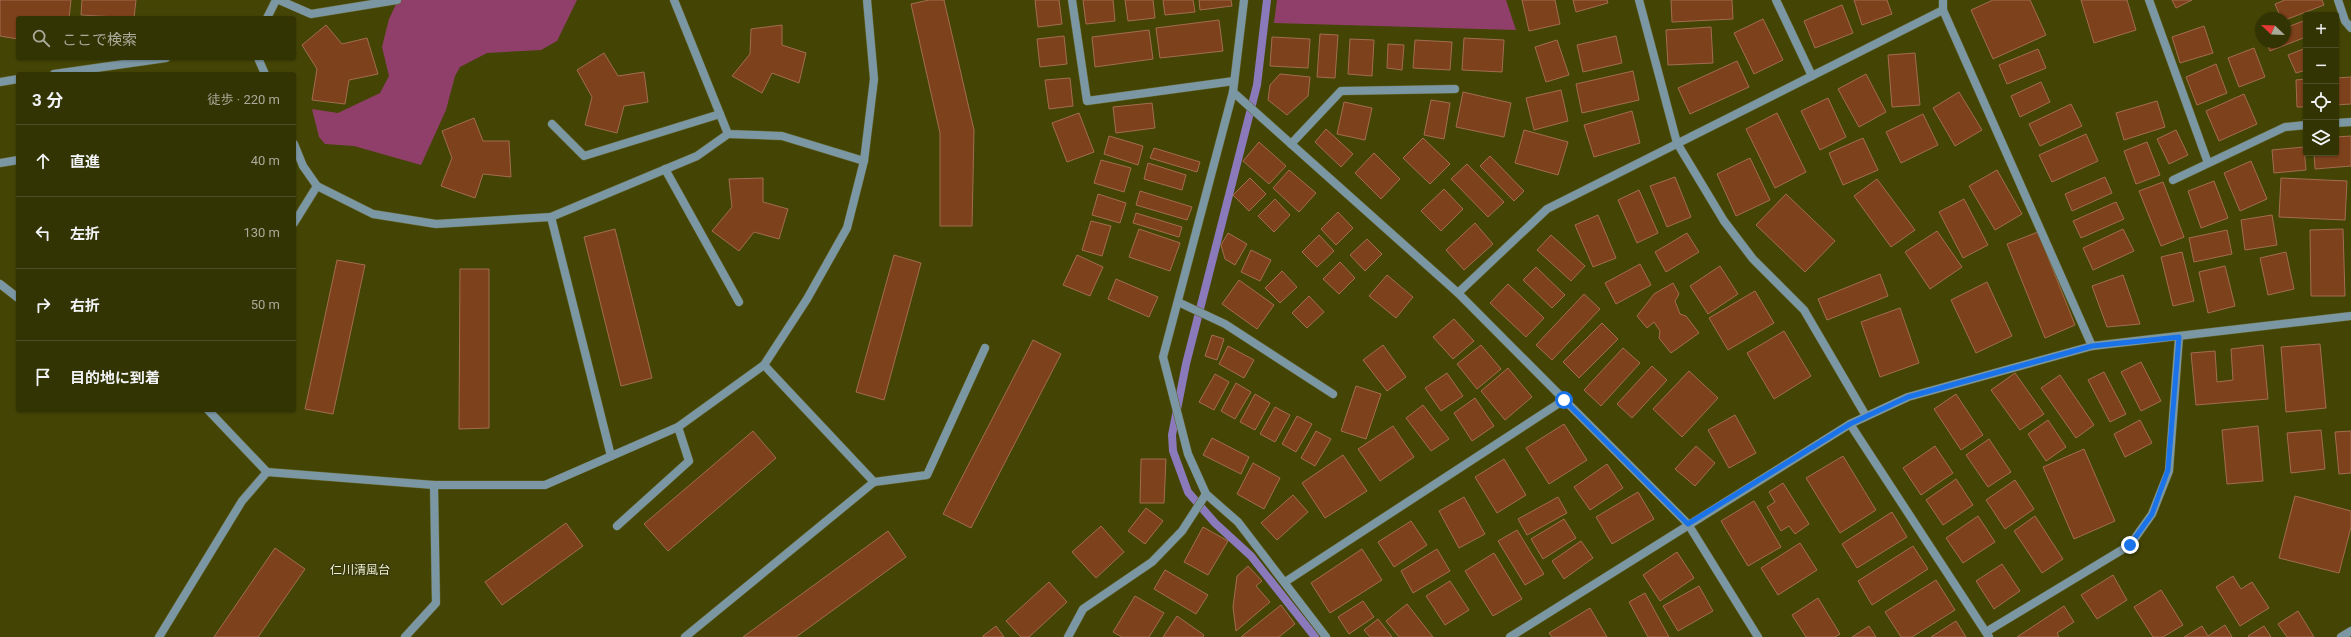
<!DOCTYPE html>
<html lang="ja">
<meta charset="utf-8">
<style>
:root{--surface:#333404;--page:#3e3f13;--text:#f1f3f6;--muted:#a9aa9a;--line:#4e4f26}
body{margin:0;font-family:Roboto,"Noto Sans JP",sans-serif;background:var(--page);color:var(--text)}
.controls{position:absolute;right:12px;top:12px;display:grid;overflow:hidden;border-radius:4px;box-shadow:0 1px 3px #0004}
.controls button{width:36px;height:36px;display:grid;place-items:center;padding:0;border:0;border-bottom:1px solid var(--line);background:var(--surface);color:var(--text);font:20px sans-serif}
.compass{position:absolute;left:2255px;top:12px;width:36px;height:36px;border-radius:50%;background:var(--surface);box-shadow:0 1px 3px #0004;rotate:293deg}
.stop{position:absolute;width:12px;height:12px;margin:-9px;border:3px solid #1a73e8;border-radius:50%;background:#fff}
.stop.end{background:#1a73e8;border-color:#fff;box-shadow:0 1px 4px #0008}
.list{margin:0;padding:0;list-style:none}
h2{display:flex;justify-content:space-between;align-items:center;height:52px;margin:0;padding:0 16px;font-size:17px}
h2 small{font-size:13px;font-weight:400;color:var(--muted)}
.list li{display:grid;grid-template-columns:26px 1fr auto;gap:12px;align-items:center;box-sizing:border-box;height:72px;padding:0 16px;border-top:1px solid var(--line)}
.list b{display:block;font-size:15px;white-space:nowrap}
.list em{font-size:13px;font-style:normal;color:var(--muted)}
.icon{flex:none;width:22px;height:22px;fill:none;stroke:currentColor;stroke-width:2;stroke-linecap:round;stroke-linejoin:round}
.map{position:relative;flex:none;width:2351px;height:637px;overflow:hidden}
.search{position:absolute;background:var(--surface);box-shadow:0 1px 3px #0004;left:16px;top:16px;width:280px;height:44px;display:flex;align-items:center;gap:10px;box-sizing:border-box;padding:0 14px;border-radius:4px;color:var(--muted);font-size:15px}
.panel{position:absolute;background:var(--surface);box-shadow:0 1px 3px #0004;left:16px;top:72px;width:280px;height:340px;border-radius:4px}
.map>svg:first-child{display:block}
</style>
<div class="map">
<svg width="2351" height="637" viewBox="0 0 2351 637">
<rect width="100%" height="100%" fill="#444505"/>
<!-- green -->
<g fill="#903f6a">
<polygon points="398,0 577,0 557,41 541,50 487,53 460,67 455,76 446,110 421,165 354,146 325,144 319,137 312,109 338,113 380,93 389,76 382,47 389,19"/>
<polygon points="1277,0 1506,0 1516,30 1274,23"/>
</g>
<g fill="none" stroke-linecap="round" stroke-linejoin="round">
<!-- stream -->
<polyline stroke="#8a79bb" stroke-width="8" points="1267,0 1257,85 1186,364 1172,435 1173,451 1188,492 1215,523 1251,556 1315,637"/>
</g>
<!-- building -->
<g fill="#7d411b" stroke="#a26d50">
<polygon points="0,0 71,0 69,18 18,18 18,39 0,36"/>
<polygon points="82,0 136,0 134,18 81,15"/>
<polygon points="929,0 944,0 974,130 972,226 940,226 940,133 911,4"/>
<polygon points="1035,0 1059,0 1062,24 1038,27"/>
<polygon points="1083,0 1113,0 1115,21 1086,24"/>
<polygon points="1125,0 1153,0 1155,18 1128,21"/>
<polygon points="1163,0 1193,0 1195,12 1165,15"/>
<polygon points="1199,0 1231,0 1232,6 1200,10"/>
<polygon points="1522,0 1555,0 1560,24 1529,31"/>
<polygon points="1573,0 1607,0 1608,3 1576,12"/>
<polygon points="1671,0 1732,0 1733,19 1672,22"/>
<polygon points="1854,0 1887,0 1892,14 1862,25"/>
<polygon points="1993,0 2030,0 2046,35 1993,59 1971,10"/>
<polygon points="2081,0 2127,0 2136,30 2094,43"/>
<polygon points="2172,0 2192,0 2176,8"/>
<polygon points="2285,0 2322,0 2324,5 2285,20 2285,18 2281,18 2275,4"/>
<polygon points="1842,5 1853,33 1815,48 1804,21"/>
<polygon points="1763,19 1783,60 1754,74 1734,33"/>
<polygon points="1219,20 1223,51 1160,58 1156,28"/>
<polygon points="2306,20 2306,37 2270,51 2266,42 2285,42 2285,28"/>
<polygon points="326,25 342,44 367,38 378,74 349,80 345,104 312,100 317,69 302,45"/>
<polygon points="782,25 782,45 806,53 799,83 772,73 762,93 732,76 750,54 751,29"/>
<polygon points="2204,26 2213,53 2180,63 2172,37"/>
<polygon points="1711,27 1713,63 1668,65 1666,30"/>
<polygon points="1149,30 1153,59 1095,67 1092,37"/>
<polygon points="1320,34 1338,35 1335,78 1317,77"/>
<polygon points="1064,36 1067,64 1040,67 1037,39"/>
<polygon points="1616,36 1622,63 1583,72 1577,45"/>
<polygon points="1272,37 1310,39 1308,68 1270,66"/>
<polygon points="1464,38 1504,40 1502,72 1462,70"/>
<polygon points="1350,39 1374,40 1372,76 1348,74"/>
<polygon points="1415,40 1452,42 1450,70 1413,68"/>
<polygon points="1557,40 1569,75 1546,82 1535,47"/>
<polygon points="1388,44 1404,45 1402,70 1387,68"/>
<polygon points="2254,48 2265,77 2239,87 2228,58"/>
<polygon points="2306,48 2306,70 2296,73 2288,55"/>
<polygon points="2038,49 2046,68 2007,84 1999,65"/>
<polygon points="604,53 618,76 644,72 648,102 624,106 617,133 585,125 592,97 577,70"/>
<polygon points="1915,53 1920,105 1892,107 1888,55"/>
<polygon points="1737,61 1749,87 1690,114 1678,88"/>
<polygon points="2216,64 2227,93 2197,105 2186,77"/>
<polygon points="1633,71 1639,100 1582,113 1576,84"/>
<polygon points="1280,74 1310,77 1308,96 1287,115 1268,100 1270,85"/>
<polygon points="1866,74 1886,112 1859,127 1838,89"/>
<polygon points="2351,77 2351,104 2336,105 2336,78"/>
<polygon points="1070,78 1073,106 1049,109 1045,80"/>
<polygon points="2306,79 2306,107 2297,107 2296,80"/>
<polygon points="2041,82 2050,102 2020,117 2011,96"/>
<polygon points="1561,90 1568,121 1534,130 1526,98"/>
<polygon points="1463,92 1511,103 1504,137 1456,127"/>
<polygon points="1959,92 1982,130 1955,146 1933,108"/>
<polygon points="2244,94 2257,124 2219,141 2206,111"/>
<polygon points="1828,98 1846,137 1820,150 1801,111"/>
<polygon points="1431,100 1450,103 1444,139 1424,135"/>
<polygon points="2157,101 2165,127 2124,140 2116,113"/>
<polygon points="1344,102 1372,108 1365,140 1337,134"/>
<polygon points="1152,103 1155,128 1116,133 1113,107"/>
<polygon points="2071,104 2082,126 2040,146 2029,124"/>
<polygon points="1632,111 1640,143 1594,157 1584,125"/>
<polygon points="1079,113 1094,152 1067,162 1052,123"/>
<polygon points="1777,113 1806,172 1775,188 1746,129"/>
<polygon points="1923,114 1938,145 1901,163 1886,132"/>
<polygon points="474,118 483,141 509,141 511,177 483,174 475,198 441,186 452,158 442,131"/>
<polygon points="1326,129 1353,154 1341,167 1315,142"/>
<polygon points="1524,130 1568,142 1558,175 1515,163"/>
<polygon points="2176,130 2188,155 2169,164 2157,139"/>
<polygon points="2086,134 2098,161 2052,182 2039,155"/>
<polygon points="1109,136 1143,146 1138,165 1104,154"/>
<polygon points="2351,136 2351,166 2315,169 2314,153 2336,153 2336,137"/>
<polygon points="1423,138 1450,164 1430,184 1403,158"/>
<polygon points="1863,138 1878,170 1843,185 1829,153"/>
<polygon points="1259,142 1286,166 1269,184 1243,161"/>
<polygon points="2147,142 2160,175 2136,184 2124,151"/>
<polygon points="2304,147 2306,170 2274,173 2272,150"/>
<polygon points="1154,148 1200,162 1197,172 1150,158"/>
<polygon points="1374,153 1400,179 1381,199 1355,173"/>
<polygon points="1490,156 1524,191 1514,201 1480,166"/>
<polygon points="1750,158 1770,200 1736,216 1717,174"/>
<polygon points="1101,160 1131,168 1124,192 1094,183"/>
<polygon points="2251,161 2267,199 2240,211 2224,173"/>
<polygon points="1148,163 1186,175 1182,190 1144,179"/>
<polygon points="1467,164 1504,202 1488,217 1451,179"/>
<polygon points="1289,170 1316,193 1299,212 1273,188"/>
<polygon points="1997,170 2022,214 1995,230 1969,186"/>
<polygon points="1675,177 1691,217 1667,227 1650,186"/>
<polygon points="2105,177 2112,193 2072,211 2065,194"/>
<polygon points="763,178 763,202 788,209 779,239 754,232 739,251 712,231 732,207 729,179"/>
<polygon points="1250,178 1266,194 1249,211 1233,195"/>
<polygon points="2281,178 2347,181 2345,220 2279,217"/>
<polygon points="1877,179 1915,230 1891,247 1854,196"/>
<polygon points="2214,181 2228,218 2201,228 2188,191"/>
<polygon points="2163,182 2184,237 2161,246 2139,191"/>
<polygon points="1444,189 1463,209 1441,231 1421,211"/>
<polygon points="1639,190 1658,233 1637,243 1618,200"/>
<polygon points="1140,191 1192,207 1187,220 1136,205"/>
<polygon points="1098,194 1126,203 1120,223 1092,215"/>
<polygon points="1786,194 1835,241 1805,272 1756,225"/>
<polygon points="1275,199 1290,215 1274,232 1258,216"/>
<polygon points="1964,199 1988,245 1963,258 1939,212"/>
<polygon points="2116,202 2124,219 2081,238 2073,221"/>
<polygon points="1338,212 1353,228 1336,245 1321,229"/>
<polygon points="1136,213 1182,227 1179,237 1133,223"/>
<polygon points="1598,215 1616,258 1593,267 1575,225"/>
<polygon points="2272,215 2277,245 2245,250 2241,220"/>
<polygon points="1091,221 1111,226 1102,256 1082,250"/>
<polygon points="1475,223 1493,244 1464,270 1446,250"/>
<polygon points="615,229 652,378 621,386 584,237"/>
<polygon points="1139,229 1180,243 1170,271 1129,257"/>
<polygon points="2123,229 2134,251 2093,270 2083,248"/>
<polygon points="2343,229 2345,296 2311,296 2310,230"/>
<polygon points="2227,230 2232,254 2194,262 2189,238"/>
<polygon points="1937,231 1962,267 1930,289 1905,252"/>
<polygon points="2038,232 2075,325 2045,338 2007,244"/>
<polygon points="1228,233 1247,244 1235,265 1225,259 1221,245"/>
<polygon points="1687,233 1699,252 1666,272 1655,252"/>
<polygon points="1319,235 1334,251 1317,267 1302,252"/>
<polygon points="1551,235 1585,266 1571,281 1537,250"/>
<polygon points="1367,239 1382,254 1365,271 1350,255"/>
<polygon points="1251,250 1271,260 1260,281 1241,272"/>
<polygon points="2182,252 2194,301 2173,306 2161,257"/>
<polygon points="2286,252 2294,289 2268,295 2260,258"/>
<polygon points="894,255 921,263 884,400 856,392"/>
<polygon points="1077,255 1103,267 1090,296 1063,285"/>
<polygon points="337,260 365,265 333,414 305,409"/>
<polygon points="1340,262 1355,278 1339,294 1323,279"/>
<polygon points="1640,264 1651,285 1616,304 1605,283"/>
<polygon points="1720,266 1738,294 1708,314 1690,286"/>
<polygon points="2225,266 2235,306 2208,313 2199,272"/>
<polygon points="1536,267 1565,295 1552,308 1523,280"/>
<polygon points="460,269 489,269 489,428 459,429"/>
<polygon points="1282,271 1297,287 1280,303 1265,288"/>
<polygon points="1880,274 1888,296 1827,320 1818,299"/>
<polygon points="1387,275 1413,297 1396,318 1369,296"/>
<polygon points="2123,275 2140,324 2107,327 2092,286"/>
<polygon points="1116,279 1158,297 1149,317 1108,299"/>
<polygon points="1239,280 1274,305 1257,329 1222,304"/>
<polygon points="1987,282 2012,336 1976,353 1951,300"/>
<polygon points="1673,283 1679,294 1675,301 1680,314 1686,316 1699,333 1671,353 1659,338 1660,331 1654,322 1647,328 1637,316 1654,294"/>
<polygon points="1508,284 1544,318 1526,337 1490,303"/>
<polygon points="1755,291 1774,323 1728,350 1709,318"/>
<polygon points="1584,294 1600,309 1552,360 1536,345"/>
<polygon points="1309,296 1324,312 1307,328 1292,313"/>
<polygon points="1900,308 1919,363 1880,377 1861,322"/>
<polygon points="1454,319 1474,341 1453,359 1433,337"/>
<polygon points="1602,323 1618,339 1579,378 1563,362"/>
<polygon points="1784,331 1811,376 1774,399 1747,353"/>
<polygon points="1212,335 1224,339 1217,360 1205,356"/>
<polygon points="1033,340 1061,354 971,528 943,514"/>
<polygon points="2320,344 2326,408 2286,412 2281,347"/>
<polygon points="1383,345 1406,377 1387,391 1363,360"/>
<polygon points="1481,345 1501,369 1477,389 1457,364"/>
<polygon points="2263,345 2268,399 2196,405 2191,353 2215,351 2217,382 2233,380 2231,349"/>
<polygon points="1228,346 1254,360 1244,378 1219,364"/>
<polygon points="1623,348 1640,363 1601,406 1584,390"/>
<polygon points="2141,362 2161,401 2141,411 2121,372"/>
<polygon points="1652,366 1667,380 1632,418 1617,404"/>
<polygon points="1508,368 1532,397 1505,420 1481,391"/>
<polygon points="1689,371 1718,398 1682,437 1653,409"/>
<polygon points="2104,372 2126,414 2110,422 2088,380"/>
<polygon points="1447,373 1463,396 1441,411 1425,388"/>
<polygon points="2015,373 2044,414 2020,430 1991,390"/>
<polygon points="1215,374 1229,382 1214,410 1199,402"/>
<polygon points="2060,375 2094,425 2076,438 2041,388"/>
<polygon points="1236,383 1251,392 1235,419 1221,411"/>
<polygon points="1356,386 1381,394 1366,439 1341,431"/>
<polygon points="1255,394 1270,403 1255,430 1240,422"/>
<polygon points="1956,394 1983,435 1961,450 1934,409"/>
<polygon points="1475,398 1494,426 1472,441 1454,413"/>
<polygon points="1423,405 1449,439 1431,451 1406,418"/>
<polygon points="1275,407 1290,415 1275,442 1260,434"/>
<polygon points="1735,415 1756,453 1729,468 1708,430"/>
<polygon points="1297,416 1312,424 1296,452 1282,444"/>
<polygon points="2048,420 2066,447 2046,461 2028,434"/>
<polygon points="2140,420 2152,443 2125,457 2114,434"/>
<polygon points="1564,424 1587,460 1549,484 1526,448"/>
<polygon points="1393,426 1414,457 1380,481 1358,449"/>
<polygon points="2258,426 2263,481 2227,484 2222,430"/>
<polygon points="2321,430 2325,469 2291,473 2287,433"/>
<polygon points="753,431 776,458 668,551 644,524"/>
<polygon points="1316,431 1331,439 1315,466 1301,458"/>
<polygon points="2351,431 2351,473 2339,474 2335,432"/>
<polygon points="1212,438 1249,457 1241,474 1203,455"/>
<polygon points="1989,439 2011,472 1988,487 1966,455"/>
<polygon points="1696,446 1715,463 1695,486 1675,469"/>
<polygon points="1935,446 1953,473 1921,495 1903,468"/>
<polygon points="2084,449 2115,521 2074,539 2043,467"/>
<polygon points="1343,455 1367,491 1325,518 1302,483"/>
<polygon points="1843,456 1876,510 1840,533 1806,478"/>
<polygon points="1141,459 1166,459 1164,503 1140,503"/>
<polygon points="1504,459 1526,495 1497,513 1475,477"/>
<polygon points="1253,463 1280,478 1264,509 1237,494"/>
<polygon points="1607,464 1623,488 1590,510 1574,487"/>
<polygon points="1956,479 1973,505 1943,525 1926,500"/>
<polygon points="2015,480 2034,509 2005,529 1986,500"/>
<polygon points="1783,483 1809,524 1795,534 1789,526 1781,531 1767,507 1775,502 1769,492"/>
<polygon points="1638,492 1654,519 1612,544 1596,517"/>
<polygon points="1293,495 1308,512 1277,540 1261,523"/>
<polygon points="2295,496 2351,511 2351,527 2339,573 2279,558"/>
<polygon points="1464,497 1485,534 1459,548 1439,511"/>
<polygon points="1558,497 1567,513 1527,535 1518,519"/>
<polygon points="1754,501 1781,547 1748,566 1721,521"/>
<polygon points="1146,508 1163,521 1145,544 1128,531"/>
<polygon points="1892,512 1907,537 1857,568 1842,544"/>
<polygon points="1978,516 1995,542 1963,563 1946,538"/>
<polygon points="2035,516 2063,559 2042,573 2014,531"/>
<polygon points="1564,519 1576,538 1543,559 1531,539"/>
<polygon points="1411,521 1427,545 1394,567 1378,542"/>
<polygon points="566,523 583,546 502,605 485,582"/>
<polygon points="1101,526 1124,552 1096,578 1072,552"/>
<polygon points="1203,527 1228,541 1208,575 1184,562"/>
<polygon points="1517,530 1544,574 1525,585 1498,541"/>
<polygon points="888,531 906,557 796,637 743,637"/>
<polygon points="1581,541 1593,558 1564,579 1552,561"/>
<polygon points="1800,543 1817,570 1778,595 1761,568"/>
<polygon points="1913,546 1928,569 1872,605 1858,581"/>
<polygon points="275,548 305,569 258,637 214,637"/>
<polygon points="1362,549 1382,580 1330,613 1311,583"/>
<polygon points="1437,549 1450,571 1413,593 1401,571"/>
<polygon points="1677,552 1694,578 1660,601 1643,575"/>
<polygon points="1494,553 1522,599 1493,616 1465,571"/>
<polygon points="2002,564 2020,591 1994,609 1976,581"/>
<polygon points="1248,566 1262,581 1256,586 1270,602 1236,631 1233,607 1237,576"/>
<polygon points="1165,570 1208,595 1196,614 1154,589"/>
<polygon points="2113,575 2127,600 2097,619 2081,595"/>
<polygon points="2233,576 2241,589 2252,582 2269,608 2240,626 2216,587"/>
<polygon points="1936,580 1955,610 1912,637 1901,637 1885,612"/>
<polygon points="1450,581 1469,610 1445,625 1426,596"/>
<polygon points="1049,582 1067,602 1029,637 1021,637 1006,621"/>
<polygon points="1699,586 1713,611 1678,631 1663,606"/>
<polygon points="2161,590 2183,625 2163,637 2153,637 2134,607"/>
<polygon points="1645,593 1669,637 1648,637 1629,602"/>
<polygon points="1135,596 1164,613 1149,637 1122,637 1113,632"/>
<polygon points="1818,598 1840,634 1835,637 1806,637 1792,615"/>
<polygon points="1363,601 1374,617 1349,634 1338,617"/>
<polygon points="1407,604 1433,637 1399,637 1386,621"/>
<polygon points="1281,605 1295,624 1279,637 1241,637"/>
<polygon points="2064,606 2074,622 2057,633 2059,637 2017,637"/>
<polygon points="1590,608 1607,637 1552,637 1549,633"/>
<polygon points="2298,611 2314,637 2287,637 2278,624"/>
<polygon points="1177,616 1204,635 1203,637 1163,637"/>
<polygon points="1378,619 1392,637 1370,637 1364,630"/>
<polygon points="1956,621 1966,637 1931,637"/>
<polygon points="2225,625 2232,637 2184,637 2202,626 2208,636"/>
<polygon points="996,626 1004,637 983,637 983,636"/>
<polygon points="1869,626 1876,637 1852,637"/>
<polygon points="2264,626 2271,637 2249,637 2248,636"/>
</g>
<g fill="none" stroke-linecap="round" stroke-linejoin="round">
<!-- lane casing -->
<g stroke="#62642a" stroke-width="9">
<g id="lane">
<polyline points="1178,302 1225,324 1333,394"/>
<polyline points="617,526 689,461 678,427"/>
</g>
</g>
<!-- street casing -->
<g stroke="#62642a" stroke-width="9">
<g id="street">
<polyline points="279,0 311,14 397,0"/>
<polyline points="674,0 728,134 782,136 864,161"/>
<polyline points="1072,0 1087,101 1234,81"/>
<polyline points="1244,0 1233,92 1163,357 1188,454 1206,494 1238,522 1326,637"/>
<polyline points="1639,0 1677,143 1724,221 1753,259 1804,310 1866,416"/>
<polyline points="1776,0 1812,76"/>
<polyline points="1943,0 1943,10 2092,346"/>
<polyline points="2149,0 2208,163"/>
<polyline points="2338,0 2345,21 2351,28"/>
<polyline points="267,18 276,0"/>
<polyline points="258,58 265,74"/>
<polyline points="54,74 166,58"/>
<polyline points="0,82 18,79"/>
<polyline points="1233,92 1458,293 1688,524 1758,637"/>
<polyline points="2336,123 2351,122"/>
<polyline points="552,124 584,156 720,114"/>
<polyline points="294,144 303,166 317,186 373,214 436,224 551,217 697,156 728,134"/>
<polyline points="1291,144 1341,91 1455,89"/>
<polyline points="0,163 18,160"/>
<polyline points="665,169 739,302"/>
<polyline points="2173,180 2285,127 2306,125"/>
<polyline points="551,217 611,456"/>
<polyline points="294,223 317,186"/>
<polyline points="0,284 18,298"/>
<polyline points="1458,293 1547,209 1943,10"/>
<polyline points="764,365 874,482 927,475 985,348"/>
<polyline points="208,410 267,472 434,485 545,485 678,427 764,365 807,299 847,228 864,161 874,79 867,0"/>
<polyline points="1850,424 1989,637"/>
<polyline points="1285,582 1564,400"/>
<polyline points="1986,632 2130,545 2152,514 2169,471 2179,337"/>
<polyline points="159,637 242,501 267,472"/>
<polyline points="405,637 436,603 434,485"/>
<polyline points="685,637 874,482"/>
<polyline points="1068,637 1083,609 1152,562 1182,531 1206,494"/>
<polyline points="1510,637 1850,424 1908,397 2092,346 2351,316"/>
<polyline points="2341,637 2351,631"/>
</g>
</g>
<!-- lane -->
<use href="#lane" stroke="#7c97a4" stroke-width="8"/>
<!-- street -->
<use href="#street" stroke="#7c97a4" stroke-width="8"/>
</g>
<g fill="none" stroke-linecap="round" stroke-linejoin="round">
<!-- route -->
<polyline stroke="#1a73e8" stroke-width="5" points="1564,400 1688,524 1850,424 1908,397 2092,346 2179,337 2168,470 2152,514 2130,545"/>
</g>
<g text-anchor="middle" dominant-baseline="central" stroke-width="3" stroke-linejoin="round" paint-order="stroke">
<!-- neighbourhood labels -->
<g font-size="12" fill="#edefd1" stroke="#393a0d">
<text x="360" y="570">仁川清風台</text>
</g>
</g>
</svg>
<div class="controls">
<button>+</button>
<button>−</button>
<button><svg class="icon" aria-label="locate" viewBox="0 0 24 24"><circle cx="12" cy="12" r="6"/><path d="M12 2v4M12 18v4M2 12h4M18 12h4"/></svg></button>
<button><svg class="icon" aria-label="layers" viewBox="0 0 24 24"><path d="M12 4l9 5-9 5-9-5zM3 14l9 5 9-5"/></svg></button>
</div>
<svg class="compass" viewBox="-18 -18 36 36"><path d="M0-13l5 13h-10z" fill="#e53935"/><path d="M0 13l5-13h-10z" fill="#a9aa9a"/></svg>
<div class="stop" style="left:1564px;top:400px"></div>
<div class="stop end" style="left:2130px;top:545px"></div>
<div class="search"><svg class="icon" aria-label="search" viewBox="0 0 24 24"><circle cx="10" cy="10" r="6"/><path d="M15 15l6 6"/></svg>ここで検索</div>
<section class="panel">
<h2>3 分<small>徒歩 · 220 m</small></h2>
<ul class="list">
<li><svg class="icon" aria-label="ahead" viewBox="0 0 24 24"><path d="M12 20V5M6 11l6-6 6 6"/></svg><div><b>直進</b></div><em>40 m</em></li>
<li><svg class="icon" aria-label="left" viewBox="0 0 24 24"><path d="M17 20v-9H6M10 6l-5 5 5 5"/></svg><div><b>左折</b></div><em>130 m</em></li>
<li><svg class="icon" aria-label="right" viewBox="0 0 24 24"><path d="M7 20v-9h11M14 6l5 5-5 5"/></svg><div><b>右折</b></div><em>50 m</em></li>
<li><svg class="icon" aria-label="arrive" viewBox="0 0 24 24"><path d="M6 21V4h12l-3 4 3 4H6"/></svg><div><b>目的地に到着</b></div></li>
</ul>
</section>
</div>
